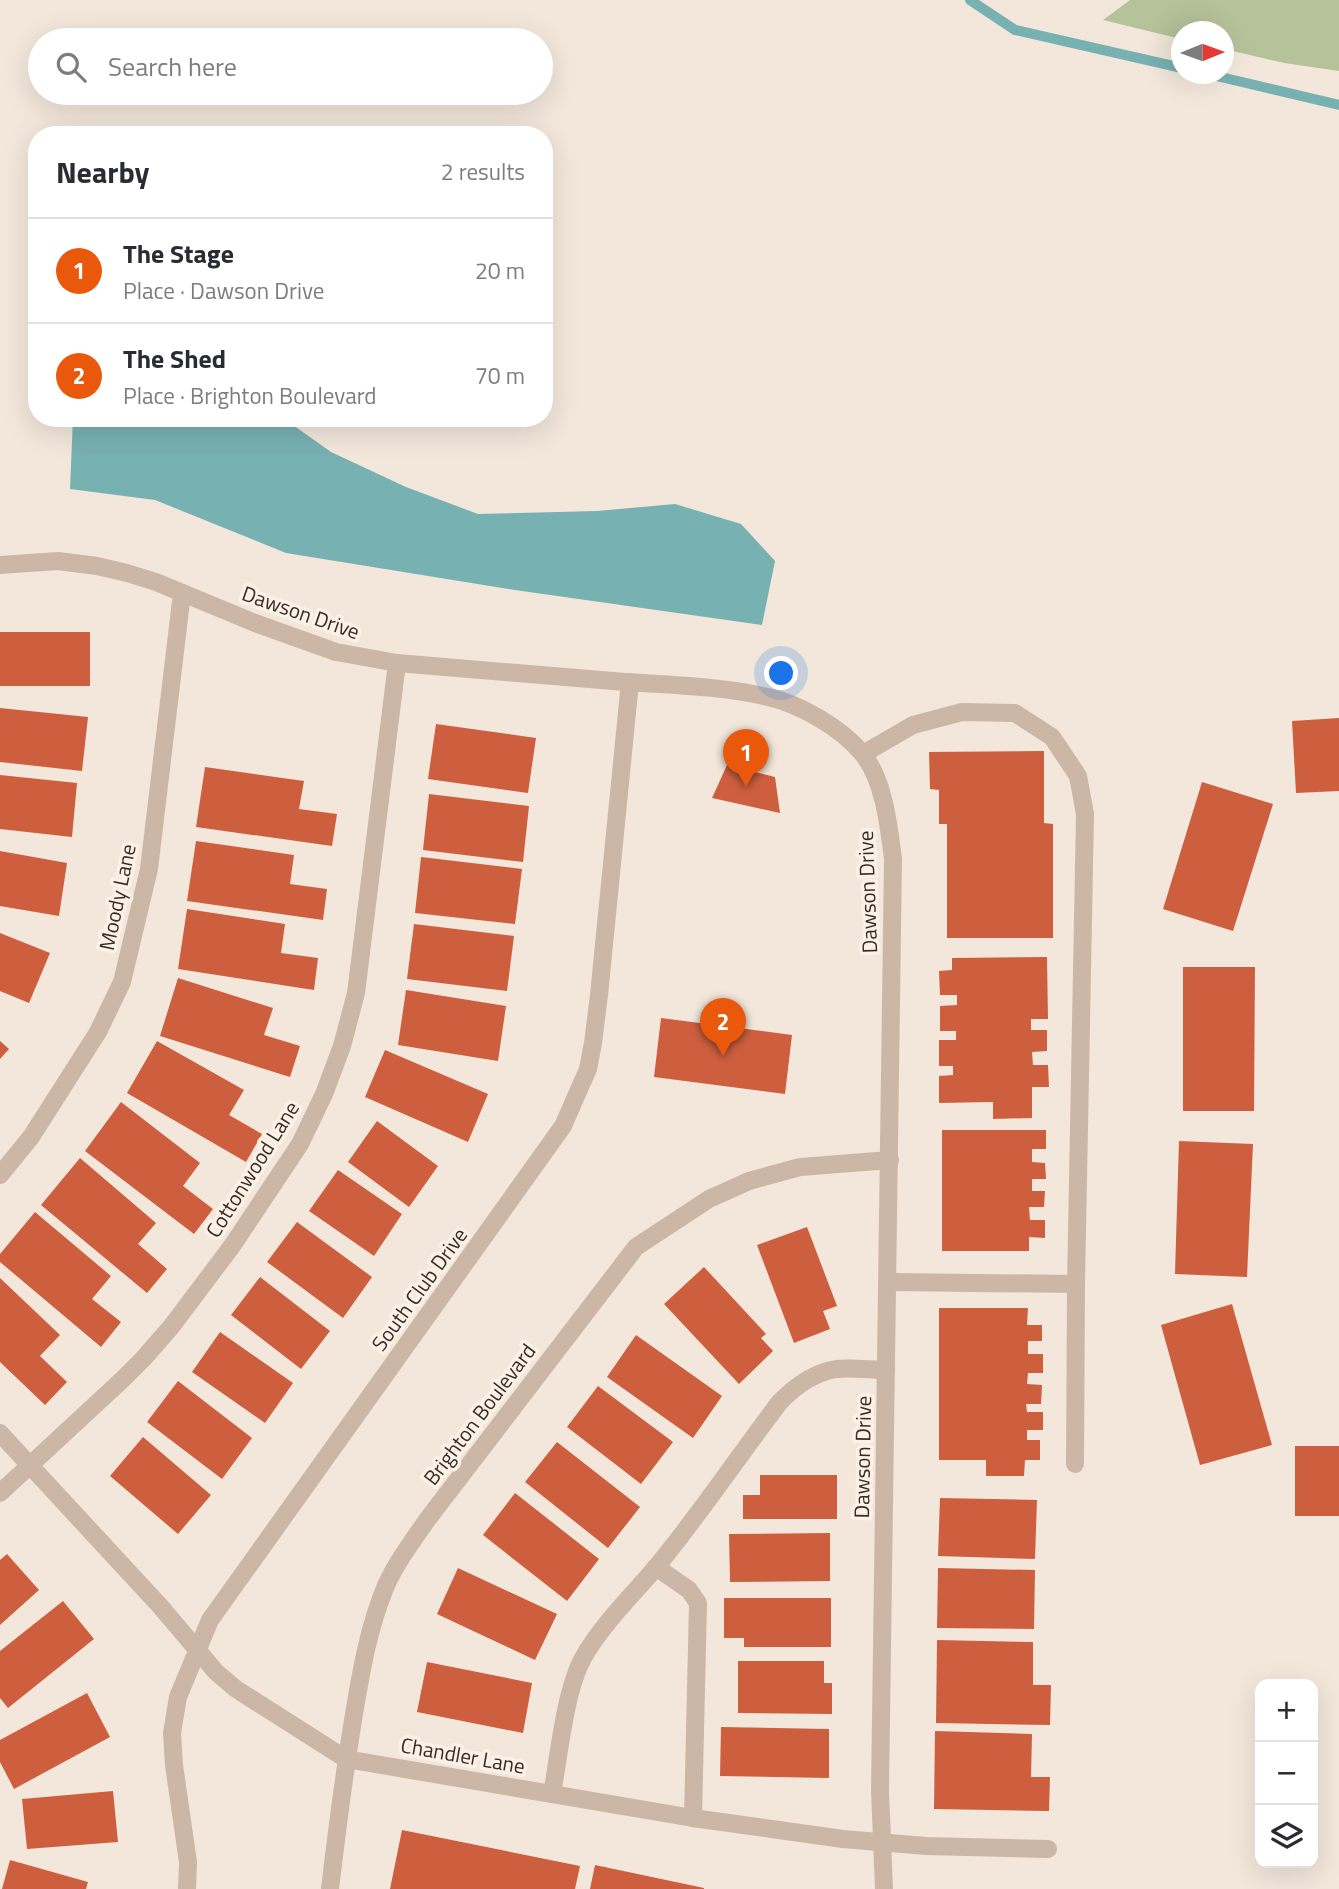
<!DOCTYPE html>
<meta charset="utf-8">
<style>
:root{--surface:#fff;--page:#f2f2f3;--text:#2b2b33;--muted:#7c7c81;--line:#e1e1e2;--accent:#ea580c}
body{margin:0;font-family:"Titillium Web",sans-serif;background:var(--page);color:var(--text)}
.controls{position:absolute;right:21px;bottom:21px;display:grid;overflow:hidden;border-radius:14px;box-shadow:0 7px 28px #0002}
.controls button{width:63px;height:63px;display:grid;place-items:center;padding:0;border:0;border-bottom:2px solid var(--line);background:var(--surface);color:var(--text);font:35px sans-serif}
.compass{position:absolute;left:1171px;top:21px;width:63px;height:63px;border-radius:50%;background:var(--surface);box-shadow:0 7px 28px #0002;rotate:89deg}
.you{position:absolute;left:782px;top:674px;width:24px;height:24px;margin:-18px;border:5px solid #fff;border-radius:50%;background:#1a73e8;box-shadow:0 0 0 10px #1a73e833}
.badge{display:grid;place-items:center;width:46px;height:46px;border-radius:50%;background:var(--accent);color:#fff;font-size:23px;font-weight:700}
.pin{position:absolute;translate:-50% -58px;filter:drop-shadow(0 2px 4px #0008)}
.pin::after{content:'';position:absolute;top:37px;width:24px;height:21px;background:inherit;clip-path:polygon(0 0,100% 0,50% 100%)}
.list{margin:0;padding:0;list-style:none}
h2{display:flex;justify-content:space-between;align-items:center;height:91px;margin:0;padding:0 28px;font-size:30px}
h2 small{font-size:23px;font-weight:400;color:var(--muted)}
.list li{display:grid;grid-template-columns:46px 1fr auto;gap:21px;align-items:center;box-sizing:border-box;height:105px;padding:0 28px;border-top:2px solid var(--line)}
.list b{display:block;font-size:26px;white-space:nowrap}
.list p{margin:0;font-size:23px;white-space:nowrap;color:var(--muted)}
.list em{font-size:23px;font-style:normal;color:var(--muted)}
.icon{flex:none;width:38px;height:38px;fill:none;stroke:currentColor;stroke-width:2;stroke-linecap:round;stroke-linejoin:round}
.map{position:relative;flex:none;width:1339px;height:1889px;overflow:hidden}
.search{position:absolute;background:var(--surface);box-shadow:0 7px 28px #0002;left:28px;top:28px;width:525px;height:77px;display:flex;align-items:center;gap:18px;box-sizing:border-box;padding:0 24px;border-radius:38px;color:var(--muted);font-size:26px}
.panel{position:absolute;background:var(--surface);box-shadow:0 7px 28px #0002;left:28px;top:126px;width:525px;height:301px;border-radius:28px}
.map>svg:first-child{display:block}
</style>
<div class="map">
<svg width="1339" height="1889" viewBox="0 0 1339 1889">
<rect width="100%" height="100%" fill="#f3e7db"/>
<!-- green -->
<polygon fill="#b6c39a" points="1130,0 1339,0 1339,71 1284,63 1224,49 1224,32 1182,32 1181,39 1103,20"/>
<!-- water -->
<polygon fill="#78b1b2" points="73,418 283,418 331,452 406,487 478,514 597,511 675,504 741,524 775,561 762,625 515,590 286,553 155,500 70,489"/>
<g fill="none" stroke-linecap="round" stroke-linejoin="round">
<!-- stream -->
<g stroke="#78b1b2" stroke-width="10">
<polyline points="970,0 1015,30 1182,68"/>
<polyline points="1208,74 1339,105"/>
</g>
</g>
<!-- building -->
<g fill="#cd5f3f">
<rect x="0" y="632" width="90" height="54"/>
<polygon points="0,708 88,717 82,771 0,762"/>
<polygon points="1339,718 1339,791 1296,793 1292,721"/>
<polygon points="436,724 536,738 528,793 428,779"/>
<polygon points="1044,751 1044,823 1053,824 1053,938 947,938 947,824 939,824 939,790 930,789 929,752"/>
<polygon points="727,765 775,777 780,813 712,798"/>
<polygon points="205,767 304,781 299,809 337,814 332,846 196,827"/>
<polygon points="0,775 77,783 72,837 0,829"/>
<polygon points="1202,782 1273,804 1233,931 1163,909"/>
<polygon points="429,794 529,806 523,862 423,850"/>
<polygon points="196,841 294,855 290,884 327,889 323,920 187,901"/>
<polygon points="0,851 67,863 59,916 0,906"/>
<polygon points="421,857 522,869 515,924 415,913"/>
<polygon points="187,909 285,924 281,953 318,958 314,990 178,969"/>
<polygon points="414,924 514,936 507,991 407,979"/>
<polygon points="0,933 50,953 29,1003 0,991"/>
<polygon points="1047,957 1048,1019 1031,1019 1031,1030 1047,1030 1047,1051 1032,1052 1033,1065 1048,1065 1049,1087 1032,1087 1032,1118 993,1119 993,1102 939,1103 939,1076 953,1075 953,1066 939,1066 939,1040 956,1040 956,1031 940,1031 940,1006 957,1005 957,995 940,995 939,971 952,970 952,958"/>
<polygon points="1183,967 1255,967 1254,1111 1183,1111"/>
<polygon points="178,978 273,1008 264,1035 300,1046 290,1077 160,1036"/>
<polygon points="406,990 506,1006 498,1061 398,1045"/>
<polygon points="661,1018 792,1035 785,1094 654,1077"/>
<polygon points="0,1041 9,1049 0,1059"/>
<polygon points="157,1041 244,1090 229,1115 262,1134 246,1162 127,1093"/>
<polygon points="385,1050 488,1094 468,1142 365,1097"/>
<polygon points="121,1102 200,1163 183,1186 213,1209 194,1234 85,1151"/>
<polygon points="377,1121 438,1166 409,1207 348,1162"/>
<polygon points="942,1130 1046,1130 1046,1149 1032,1149 1032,1162 1045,1163 1046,1179 1032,1179 1032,1191 1045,1191 1044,1207 1029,1207 1030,1220 1045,1220 1045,1238 1029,1237 1029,1251 942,1251"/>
<polygon points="1179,1141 1253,1144 1247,1277 1175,1274"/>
<polygon points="80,1158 156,1223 138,1244 167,1269 147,1293 41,1205"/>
<polygon points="338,1170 402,1214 374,1256 309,1211"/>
<polygon points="35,1212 111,1276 92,1299 121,1322 101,1347 0,1262 0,1254"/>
<polygon points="297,1222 372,1277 343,1318 267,1262"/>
<polygon points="807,1227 837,1306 823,1311 830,1329 794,1343 757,1245"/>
<polygon points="704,1267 766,1334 761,1338 773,1351 739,1384 664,1304"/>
<polygon points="260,1277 330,1331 301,1369 231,1315"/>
<polygon points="0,1278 60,1335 40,1356 67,1382 45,1405 0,1362"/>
<polygon points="1232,1304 1272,1445 1200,1465 1161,1325"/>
<polygon points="939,1308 1028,1308 1027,1325 1042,1325 1042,1341 1028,1341 1028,1354 1043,1354 1043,1373 1028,1373 1027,1384 1042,1385 1041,1404 1026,1404 1027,1412 1043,1412 1043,1430 1027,1430 1027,1440 1040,1440 1040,1460 1025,1460 1024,1476 986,1476 986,1460 939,1460"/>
<polygon points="220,1332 293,1383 265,1423 192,1372"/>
<polygon points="636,1335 722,1396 693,1438 607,1377"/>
<polygon points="178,1381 252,1438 222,1479 147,1422"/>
<polygon points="598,1386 673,1442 641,1484 567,1427"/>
<polygon points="143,1437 211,1495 178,1534 110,1476"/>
<polygon points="557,1442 640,1507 608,1548 525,1482"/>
<rect x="1295" y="1446" width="44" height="70"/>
<polygon points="760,1475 837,1475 837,1519 743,1519 743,1495 760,1495"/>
<polygon points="515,1493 599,1559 567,1601 483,1535"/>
<polygon points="940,1498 1037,1500 1035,1559 938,1556"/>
<polygon points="830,1533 830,1581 730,1582 729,1534"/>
<polygon points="7,1554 39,1590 0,1625 0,1560"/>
<polygon points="458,1568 557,1614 535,1660 437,1614"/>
<polygon points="938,1568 1035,1570 1034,1629 937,1628"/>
<polygon points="724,1598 831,1598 831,1647 744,1647 744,1638 724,1638"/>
<polygon points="63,1601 94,1639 8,1708 0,1698 0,1651"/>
<polygon points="937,1640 1033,1642 1033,1685 1051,1685 1050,1725 936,1723"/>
<polygon points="738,1661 824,1661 824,1683 832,1683 832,1714 738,1713"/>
<polygon points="427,1662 532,1683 523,1733 417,1712"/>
<polygon points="87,1693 110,1737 14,1789 0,1762 0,1740"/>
<polygon points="721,1727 829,1729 829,1778 720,1776"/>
<polygon points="935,1731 1032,1734 1031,1777 1050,1777 1049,1811 934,1809"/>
<polygon points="113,1791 118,1842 27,1849 22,1799"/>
<polygon points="402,1830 580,1866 575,1889 390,1889"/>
<polygon points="10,1860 88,1882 86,1889 2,1889"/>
<polygon points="595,1865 704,1888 704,1889 590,1889"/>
</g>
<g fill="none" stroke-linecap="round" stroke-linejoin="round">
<!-- service -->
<g stroke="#ccb7a6" stroke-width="18">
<polyline points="863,754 913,725 962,712 1015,713 1052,737 1078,776 1085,814 1076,1284 1075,1464"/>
<polyline points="888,1282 1076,1284"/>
<polyline points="656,1567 689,1590 698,1603 693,1818"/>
<path d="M 552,1794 C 559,1755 565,1691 583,1658 C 602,1624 632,1596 657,1566 C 700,1514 738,1457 779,1403 C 794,1387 813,1373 836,1369 C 852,1367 870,1370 886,1370"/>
</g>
<!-- minor -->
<g stroke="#ccb7a6" stroke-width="18">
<path d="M 0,565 L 58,561 L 97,566 L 127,573 L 156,582 L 255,623 L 336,652 L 397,663 C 473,669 549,676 625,682 C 672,685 721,686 768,697 C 800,704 841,728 862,753 C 884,779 889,827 893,859 L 880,1791 L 884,1889"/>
<polyline points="0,1175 31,1137 98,1032 122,982 149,869 182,593"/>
<polyline points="0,1433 160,1606 216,1672 236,1689 346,1759 693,1818 843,1839 926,1846 1048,1849"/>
<polyline points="0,1493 123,1379 143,1359 171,1327 232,1246 300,1144 324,1094 342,1046 356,993 397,663"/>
<polyline points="187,1889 188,1862 174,1765 172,1733 178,1697 210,1620 563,1126 588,1069 593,1043 599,995 630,682"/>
<path d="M 330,1889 C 337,1829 345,1768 355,1708 C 362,1667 369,1627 385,1588 C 395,1564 412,1542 427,1520 L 636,1247 L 709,1199 L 749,1181 L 800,1167 L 890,1160"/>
</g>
</g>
<g text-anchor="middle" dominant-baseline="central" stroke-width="7" stroke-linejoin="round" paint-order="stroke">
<!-- street labels -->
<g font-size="21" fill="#382c27" stroke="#fbf1e7">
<text transform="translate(301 612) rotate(19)">Dawson Drive</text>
<text transform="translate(867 892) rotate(-92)">Dawson Drive</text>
<text transform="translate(117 897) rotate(-78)">Moody Lane</text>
<text transform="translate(252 1169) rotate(-58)">Cottonwood Lane</text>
<text transform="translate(419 1289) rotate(-54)">South Club Drive</text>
<text transform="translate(479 1414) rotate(-53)">Brighton Boulevard</text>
<text transform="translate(862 1457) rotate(-89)">Dawson Drive</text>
<text transform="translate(463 1755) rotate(10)">Chandler Lane</text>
</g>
</g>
</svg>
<div class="controls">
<button>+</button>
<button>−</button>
<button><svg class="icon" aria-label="layers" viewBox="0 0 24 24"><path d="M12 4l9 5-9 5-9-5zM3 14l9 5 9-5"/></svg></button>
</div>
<svg class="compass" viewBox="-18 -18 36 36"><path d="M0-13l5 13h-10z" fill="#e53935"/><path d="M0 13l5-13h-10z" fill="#7c7c81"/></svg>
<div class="you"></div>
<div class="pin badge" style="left:746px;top:787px">1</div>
<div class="pin badge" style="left:723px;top:1056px">2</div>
<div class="search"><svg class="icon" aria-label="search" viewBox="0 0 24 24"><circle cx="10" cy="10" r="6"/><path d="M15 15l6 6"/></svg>Search here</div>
<section class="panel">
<h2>Nearby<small>2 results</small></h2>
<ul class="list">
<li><span class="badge">1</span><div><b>The Stage</b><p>Place · Dawson Drive</p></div><em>20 m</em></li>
<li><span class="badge">2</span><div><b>The Shed</b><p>Place · Brighton Boulevard</p></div><em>70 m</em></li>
</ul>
</section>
</div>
